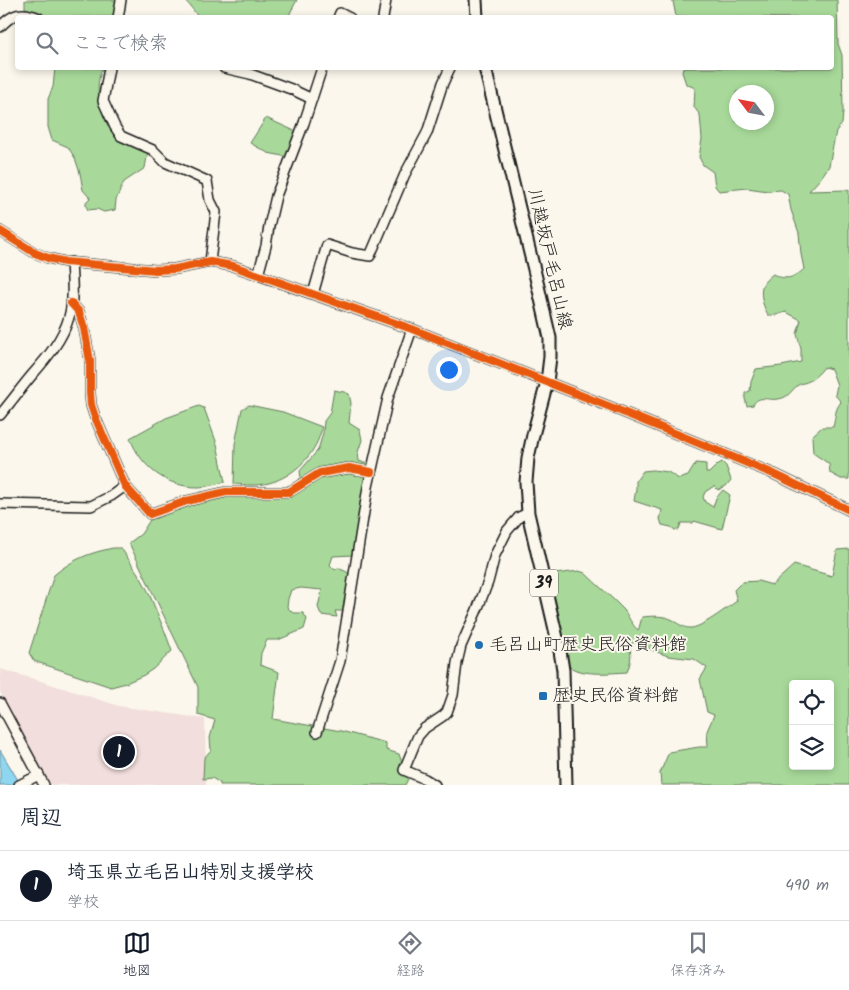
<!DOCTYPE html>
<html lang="ja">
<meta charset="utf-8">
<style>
:root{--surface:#fff;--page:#f2f2f3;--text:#1f2937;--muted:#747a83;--line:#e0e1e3;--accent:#111827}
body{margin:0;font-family:Kalam,"Klee One",sans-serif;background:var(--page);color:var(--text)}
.controls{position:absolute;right:15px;bottom:15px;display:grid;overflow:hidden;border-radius:5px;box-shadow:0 2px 8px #0003}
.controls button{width:45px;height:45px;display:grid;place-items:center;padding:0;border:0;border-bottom:1px solid var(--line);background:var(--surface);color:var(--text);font:25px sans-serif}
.compass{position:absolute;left:729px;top:85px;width:45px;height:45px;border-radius:50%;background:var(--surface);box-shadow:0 2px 8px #0003;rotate:302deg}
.you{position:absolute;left:448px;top:369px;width:18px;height:18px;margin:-12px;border:4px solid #fff;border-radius:50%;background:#1a73e8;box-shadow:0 0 0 8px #1a73e833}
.badge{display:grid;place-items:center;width:32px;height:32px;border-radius:50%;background:var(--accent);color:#fff;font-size:16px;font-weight:700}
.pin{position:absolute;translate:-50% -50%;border:2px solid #fff;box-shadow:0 1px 5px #0006}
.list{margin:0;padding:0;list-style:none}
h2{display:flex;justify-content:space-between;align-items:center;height:65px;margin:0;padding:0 20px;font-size:21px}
h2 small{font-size:16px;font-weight:400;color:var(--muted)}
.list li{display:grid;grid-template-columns:32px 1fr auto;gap:15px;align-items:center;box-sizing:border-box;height:70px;padding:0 20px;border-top:1px solid var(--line)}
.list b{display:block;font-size:19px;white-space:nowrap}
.list p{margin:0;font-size:16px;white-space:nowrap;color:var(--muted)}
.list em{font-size:16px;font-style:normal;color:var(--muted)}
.icon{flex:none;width:28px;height:28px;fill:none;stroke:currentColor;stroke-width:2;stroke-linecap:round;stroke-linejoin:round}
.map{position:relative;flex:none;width:849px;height:785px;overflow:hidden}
.search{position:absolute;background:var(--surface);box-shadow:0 2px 8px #0003;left:15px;right:15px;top:15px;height:55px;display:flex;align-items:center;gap:12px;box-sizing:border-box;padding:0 18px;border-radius:5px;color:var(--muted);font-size:19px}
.sheet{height:135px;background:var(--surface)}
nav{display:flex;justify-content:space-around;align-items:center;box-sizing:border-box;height:70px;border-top:1px solid var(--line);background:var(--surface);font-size:14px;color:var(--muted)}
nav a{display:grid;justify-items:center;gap:2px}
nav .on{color:var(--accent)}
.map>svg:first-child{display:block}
</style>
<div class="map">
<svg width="849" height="785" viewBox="0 0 849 785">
<rect width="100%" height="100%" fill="#fbf7ec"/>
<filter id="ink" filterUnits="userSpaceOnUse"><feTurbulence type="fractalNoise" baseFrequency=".02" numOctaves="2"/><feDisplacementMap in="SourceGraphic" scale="10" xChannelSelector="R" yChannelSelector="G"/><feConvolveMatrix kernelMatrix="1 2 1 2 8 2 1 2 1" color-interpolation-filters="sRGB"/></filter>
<g filter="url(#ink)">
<!-- built -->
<polygon fill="#f2dedc" points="0,669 44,682 119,706 205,719 206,785 50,785 0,692"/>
<!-- green -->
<g fill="#a8d99a" stroke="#627a5b" fill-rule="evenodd">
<polygon points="25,0 116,0 117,3 116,17 44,17 25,8"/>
<path d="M 184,0 L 297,0 L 290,13 L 290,17 L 199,18 C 194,12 190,4 184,0 Z"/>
<path d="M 671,0 L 837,0 L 838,44 L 842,55 L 843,112 L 842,124 L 836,131 L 829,166 L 820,179 L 809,191 L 849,190 L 849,479 L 841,479 L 830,473 L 829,464 L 813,453 L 812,436 L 822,427 L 833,427 C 836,416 834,411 841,402 L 835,395 L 837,385 L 831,369 L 824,367 C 820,373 815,377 809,381 C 806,383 801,383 798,385 C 791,390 789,398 778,399 C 768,401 759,394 753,405 L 747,406 L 745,399 L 745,393 L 750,391 L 751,382 L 756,369 L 781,366 L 801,362 L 801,349 L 797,334 L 801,320 L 786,312 L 776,315 L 768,315 C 765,309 763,305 762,299 C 760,285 763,282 773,274 C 785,281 795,278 804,269 L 801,254 L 799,233 L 791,210 L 788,194 L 781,190 L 768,191 L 747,188 L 719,191 L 715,186 L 713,172 L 703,165 L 699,157 L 702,139 L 700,115 L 694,107 L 695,88 L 686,84 L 682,72 L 683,68 L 832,68 L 832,18 L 676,17 L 673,1 ZM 736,92 L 766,92 L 766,122 L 736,122 Z"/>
<path d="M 55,68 L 102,68 C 101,71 100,75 99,79 C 95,99 105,130 122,142 C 129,146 140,148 148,151 L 145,168 L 124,182 L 116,200 L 115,210 L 104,212 L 97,209 L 88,210 L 86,206 L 86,202 L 90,198 L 83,190 L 80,173 L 75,158 L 68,147 L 52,140 L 48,127 L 48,99 L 53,87 Z"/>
<polygon points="266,118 297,132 288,157 268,153 250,143"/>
<polygon points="334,390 344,392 349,394 351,403 349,423 360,430 362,440 358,452 359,461 367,464 353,555 333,556 330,565 335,570 338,568 345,571 351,575 344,611 335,611 337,617 321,615 318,607 322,590 301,588 291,590 288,599 287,607 293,613 303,613 307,619 304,629 278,640 267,640 261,653 260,665 279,672 273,719 341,731 386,743 386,750 399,754 402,763 400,771 409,777 405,785 220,785 220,783 212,778 203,779 204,758 211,750 210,738 215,720 198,715 198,687 129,543 141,534 150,520 179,507 209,499 233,496 260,496 290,485 301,478 300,471 318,450 323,433 324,421 330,413"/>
<path d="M 249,405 L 283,412 L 322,427 C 317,453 295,476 269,483 C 257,486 246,485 234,484 L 235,444 L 242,409 Z"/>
<path d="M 199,406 L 204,408 L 217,444 L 225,482 C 216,484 207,487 198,487 C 166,487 141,467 130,438 L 166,418 Z"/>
<polygon points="722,462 726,466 731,480 726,486 718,490 714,486 705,492 703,497 705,502 713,507 716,498 723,490 730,495 722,529 694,521 693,523 681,523 679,530 675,530 671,527 662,525 660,519 662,510 634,501 636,489 636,481 643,471 653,470 668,472 679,479 688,476 696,463 706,464 706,473 709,473 717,465"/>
<path d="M 113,548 L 121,548 L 141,578 L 148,591 L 165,632 L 172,651 L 153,669 L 144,675 L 126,683 L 111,687 L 34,661 L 29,653 L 54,575 C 73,559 89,553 113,548 Z"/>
<path d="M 849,549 L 849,785 L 661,785 L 660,773 L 669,752 L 699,747 L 708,747 L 707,731 L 714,715 L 707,712 L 700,679 L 707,668 L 694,659 L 668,656 L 649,649 L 646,640 L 629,644 C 632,654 631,662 627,672 C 608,673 587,676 569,667 L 548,581 L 551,576 L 555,574 L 579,571 L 585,573 C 598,586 612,597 624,610 C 629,617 631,624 638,630 L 639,628 L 642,617 C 652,616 664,615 673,620 C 679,624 683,628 690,628 C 700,629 728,607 737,601 L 734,590 L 742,582 L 758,581 L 772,585 L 794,565 L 832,576 L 837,550 ZM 793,684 L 830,684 L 830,766 L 793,766 Z"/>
</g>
<!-- water -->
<polygon fill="#8fd6f1" stroke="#618c9c" points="0,750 21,785 0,785"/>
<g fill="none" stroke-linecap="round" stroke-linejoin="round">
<!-- minor casing -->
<g stroke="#1c1c1c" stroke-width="12">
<g id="minor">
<polyline points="118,18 121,0"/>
<polyline points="338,18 340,13 350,18"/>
<polyline points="383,18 386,0"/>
<path d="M 0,27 C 12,14 22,10 39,18"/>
<polyline points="109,68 103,101 115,127 121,136 153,150 165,162 207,181 210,200 216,212 210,262"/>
<polyline points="224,68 250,74 291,89 312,99"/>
<polyline points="0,231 35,253 48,258 65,262 156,270 175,269 210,262 233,266 412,329 608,406 774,474 849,510"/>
<polyline points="258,275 266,246 269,226 276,196 304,123 322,68"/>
<polyline points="313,294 327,245 352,253 370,256 405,174 427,133 443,83 450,68"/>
<polyline points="71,303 79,312 84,328 90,361 90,393 91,405 95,417 125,486 150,514 187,501 226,492 289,492 320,473 349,468 371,472"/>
<path d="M 0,415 C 11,402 21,388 32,375 C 47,358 63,339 69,317 C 74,299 72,280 71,262"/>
<polyline points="0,504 91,506 111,496 125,486"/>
<polyline points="0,703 44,785"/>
<polyline points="317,732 340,661 368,487 388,398 412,329"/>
<polyline points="19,785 39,775"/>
<polyline points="435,785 425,779 404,770 418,736 425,728 443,716 447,712 453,695 457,663 461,646 477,610 488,582 495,555 507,531 519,517 528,513"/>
</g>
</g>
<!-- major casing -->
<g stroke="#1c1c1c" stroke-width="15">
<g id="major">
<polyline points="476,0 477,18"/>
<polyline points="485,68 538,286 550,338 550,357 547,382 533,435 528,458 526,482 528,513 560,651 563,670 566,785"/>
</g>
</g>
<!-- minor -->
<use href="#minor" stroke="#fbf7ec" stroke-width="9"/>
<!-- major -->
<use href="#major" stroke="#fbf7ec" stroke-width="11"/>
<!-- cycleway casing -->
<g stroke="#fbf7ec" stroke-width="11">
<g id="cycleway">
<polyline points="0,231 35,253 48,258 65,262 156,270 175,269 210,262 233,266 412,329 608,406 774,474 849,510"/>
<polyline points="71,303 79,312 84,328 90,361 90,393 91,405 95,417 125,486 150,514 187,501 226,492 289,492 320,473 349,468 371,472"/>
</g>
</g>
<!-- cycleway -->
<use href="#cycleway" stroke="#e8590c" stroke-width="8"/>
</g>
</g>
<!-- markers -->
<g fill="#1f6fb2" stroke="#fbf7ec" stroke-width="2">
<circle cx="479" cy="645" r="5"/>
<rect x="538" y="691" width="10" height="10" rx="2.5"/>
</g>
<g text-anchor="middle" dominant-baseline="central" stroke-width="4" stroke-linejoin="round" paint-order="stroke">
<!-- shield labels -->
<rect fill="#fbf7ec" stroke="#5f5e5a" stroke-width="1" x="530" y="569.5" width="28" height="27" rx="4"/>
<g font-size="16" font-weight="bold" fill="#1c1c1c">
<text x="544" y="583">39</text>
</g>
<!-- street labels -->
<g font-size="18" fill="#1c1c1c" stroke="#fbf7ec">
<text transform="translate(549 259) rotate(77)">川越坂戸毛呂山線</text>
</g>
<!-- poi labels -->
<g font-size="18" fill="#1c1c1c" stroke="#fbf7ec" text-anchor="start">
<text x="489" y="645">毛呂山町歴史民俗資料館</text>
<text x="553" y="696">歴史民俗資料館</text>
</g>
</g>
</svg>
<div class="controls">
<button><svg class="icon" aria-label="locate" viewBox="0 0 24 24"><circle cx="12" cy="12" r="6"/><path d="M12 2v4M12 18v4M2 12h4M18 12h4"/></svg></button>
<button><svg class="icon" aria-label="layers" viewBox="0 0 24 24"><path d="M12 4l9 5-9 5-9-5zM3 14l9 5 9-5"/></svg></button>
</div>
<svg class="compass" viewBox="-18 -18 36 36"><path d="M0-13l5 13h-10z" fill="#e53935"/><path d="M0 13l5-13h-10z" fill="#747a83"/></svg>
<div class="you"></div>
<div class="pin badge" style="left:119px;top:752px">1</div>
<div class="search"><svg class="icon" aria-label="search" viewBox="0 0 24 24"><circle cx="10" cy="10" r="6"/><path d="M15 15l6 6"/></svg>ここで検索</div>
</div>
<section class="sheet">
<h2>周辺<small></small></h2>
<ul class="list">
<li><span class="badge">1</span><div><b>埼玉県立毛呂山特別支援学校</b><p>学校</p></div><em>490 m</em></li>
</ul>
</section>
<nav>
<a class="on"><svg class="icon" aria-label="map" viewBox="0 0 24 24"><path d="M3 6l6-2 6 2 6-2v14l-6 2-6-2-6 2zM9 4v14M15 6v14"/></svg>地図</a>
<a><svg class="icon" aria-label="directions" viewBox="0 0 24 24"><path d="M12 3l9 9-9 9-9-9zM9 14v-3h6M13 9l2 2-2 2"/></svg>経路</a>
<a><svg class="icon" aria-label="saved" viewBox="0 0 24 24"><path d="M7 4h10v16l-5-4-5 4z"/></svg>保存済み</a>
</nav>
